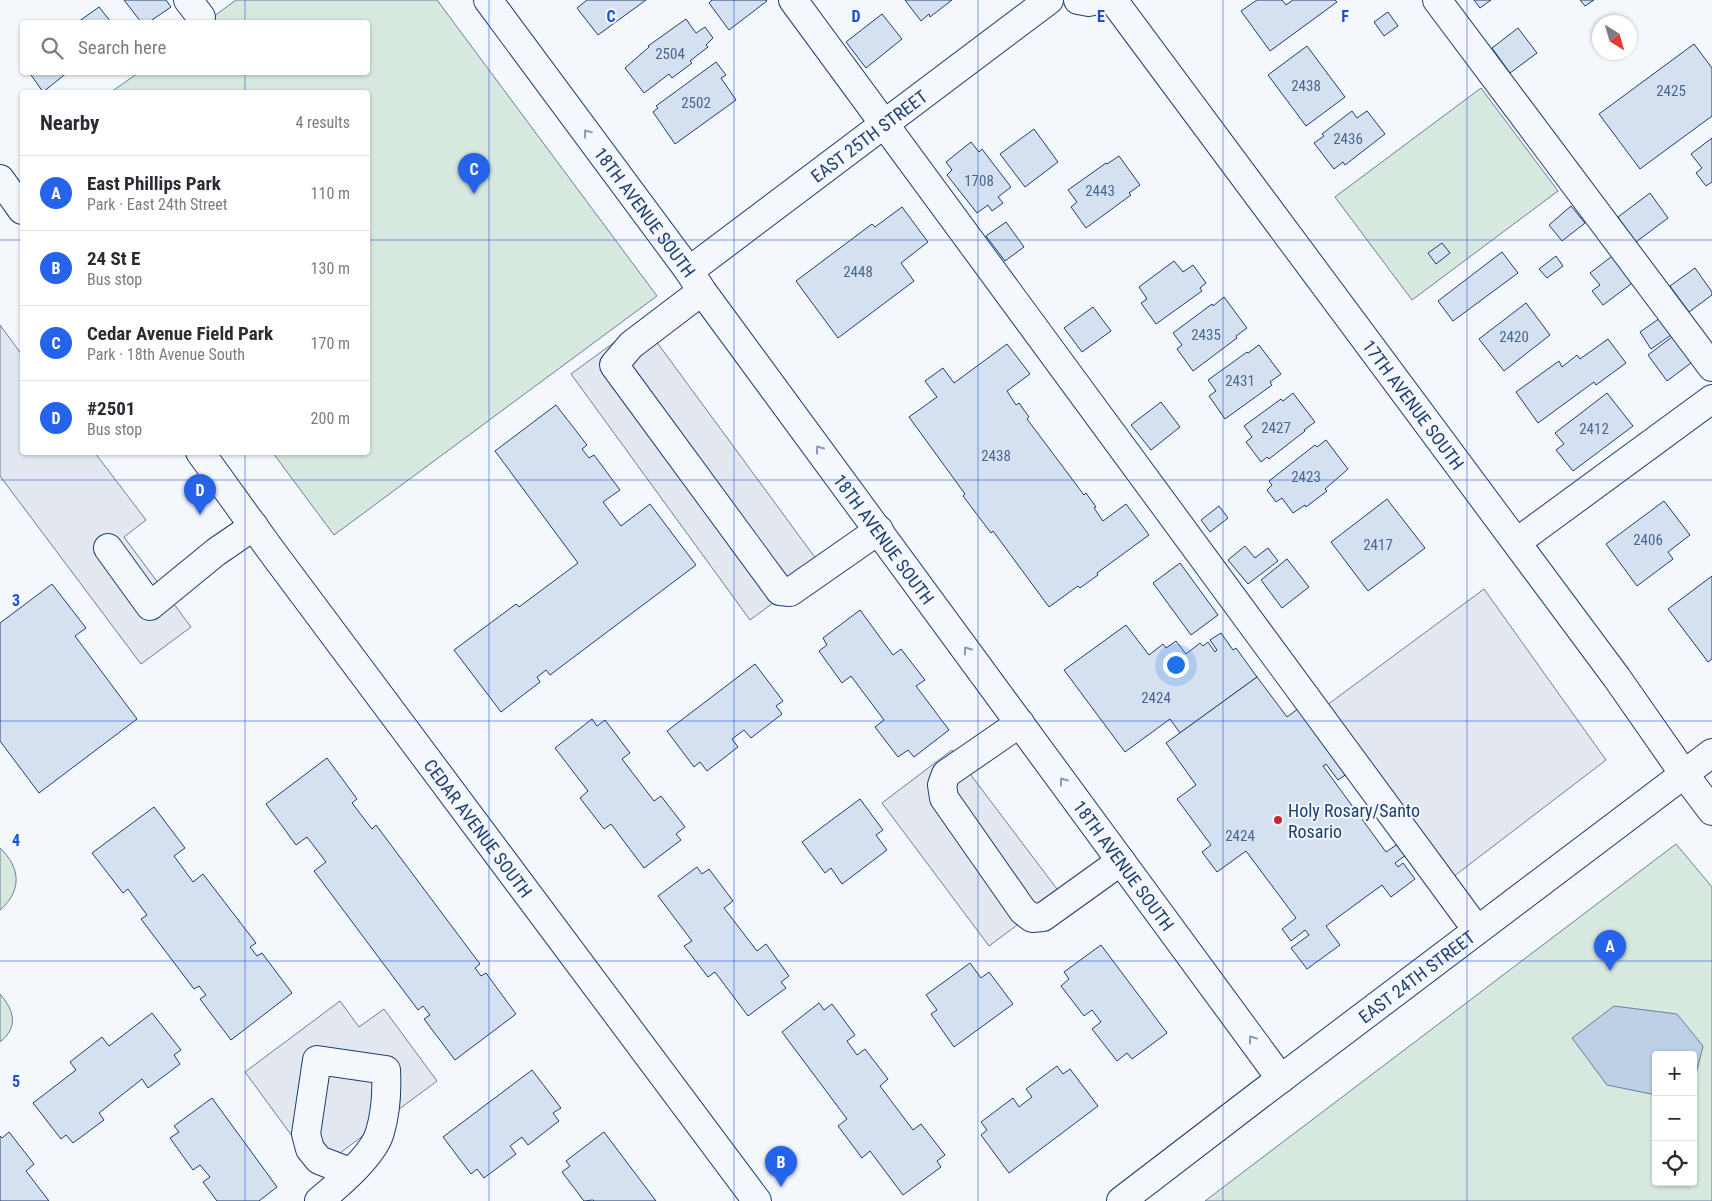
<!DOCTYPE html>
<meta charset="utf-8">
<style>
:root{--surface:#fff;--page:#f7f7f7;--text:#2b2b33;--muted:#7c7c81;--line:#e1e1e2;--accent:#2563eb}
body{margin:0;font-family:"Roboto Condensed",sans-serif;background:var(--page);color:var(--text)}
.controls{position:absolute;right:15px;bottom:15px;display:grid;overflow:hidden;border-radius:5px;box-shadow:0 1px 4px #0004}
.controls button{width:45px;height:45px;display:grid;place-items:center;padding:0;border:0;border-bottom:1px solid var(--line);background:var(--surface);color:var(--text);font:25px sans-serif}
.compass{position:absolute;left:1592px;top:15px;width:45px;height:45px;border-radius:50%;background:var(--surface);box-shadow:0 1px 4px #0004;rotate:143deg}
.you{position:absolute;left:1175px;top:664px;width:18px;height:18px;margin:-12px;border:4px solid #fff;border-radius:50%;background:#1a73e8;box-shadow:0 0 0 8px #1a73e833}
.badge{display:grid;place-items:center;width:32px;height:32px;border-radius:50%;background:var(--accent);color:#fff;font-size:16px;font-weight:700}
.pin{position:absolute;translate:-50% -41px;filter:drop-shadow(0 1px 2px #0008)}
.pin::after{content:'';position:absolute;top:26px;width:18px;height:15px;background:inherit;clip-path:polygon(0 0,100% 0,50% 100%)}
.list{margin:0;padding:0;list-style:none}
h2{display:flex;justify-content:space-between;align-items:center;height:65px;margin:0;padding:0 20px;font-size:21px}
h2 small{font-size:16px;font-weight:400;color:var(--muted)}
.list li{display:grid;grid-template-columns:32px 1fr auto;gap:15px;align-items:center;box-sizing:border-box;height:75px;padding:0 20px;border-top:1px solid var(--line)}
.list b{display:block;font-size:19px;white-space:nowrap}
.list p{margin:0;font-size:16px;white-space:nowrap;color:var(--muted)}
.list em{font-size:16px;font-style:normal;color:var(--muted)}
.icon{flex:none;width:28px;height:28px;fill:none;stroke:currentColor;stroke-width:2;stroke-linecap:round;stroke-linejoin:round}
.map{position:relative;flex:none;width:1712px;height:1201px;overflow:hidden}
.search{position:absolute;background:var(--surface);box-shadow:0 1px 4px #0004;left:20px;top:20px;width:350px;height:55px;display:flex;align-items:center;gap:12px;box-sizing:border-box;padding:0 18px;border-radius:5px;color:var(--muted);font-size:19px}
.panel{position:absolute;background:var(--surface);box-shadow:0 1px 4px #0004;left:20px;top:90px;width:350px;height:365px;border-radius:5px}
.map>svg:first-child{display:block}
</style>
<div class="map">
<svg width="1712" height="1201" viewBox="0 0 1712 1201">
<rect width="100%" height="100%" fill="#f4f7fb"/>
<!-- green -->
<g fill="#d7e8df" stroke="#687fa3" fill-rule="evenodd">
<polygon points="236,0 437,0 657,296 334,535 273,453 368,452 368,92 111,92 138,73 368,72 368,22 206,22"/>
<polygon points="1481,88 1558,191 1412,300 1335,197"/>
<path d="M 1676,844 L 1712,887 L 1712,1201 L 1205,1201 ZM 1656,1055 L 1693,1055 L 1693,1182 L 1656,1182 Z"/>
<path d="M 0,848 C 21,868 22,891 0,910 Z"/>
<path d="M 0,994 C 14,1010 19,1027 0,1042 Z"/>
</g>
<!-- parking -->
<g fill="#e3e8f0" stroke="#687fa3">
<polygon points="642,322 822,567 750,620 571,374"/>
<polygon points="0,325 22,355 22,452 95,453 146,520 124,537 191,627 141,664 0,476"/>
<polygon points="1484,589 1606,760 1449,880 1323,708"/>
<polygon points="952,750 1060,893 989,946 882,803"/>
<polygon points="340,1001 359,1027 384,1009 437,1081 317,1170 245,1072"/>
</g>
<!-- water -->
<polygon fill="#bed0e5" stroke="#687fa3" points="1614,1006 1677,1014 1703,1046 1694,1082 1693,1055 1656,1055 1656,1095 1607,1085 1572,1038"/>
<!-- building -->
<g fill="#d5e0f0" stroke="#1d3f73">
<polygon points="124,0 166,0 171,7 149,22 141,22"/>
<polygon points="587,0 646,0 598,35 577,8"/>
<polygon points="712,0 766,0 767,1 729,30 709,3"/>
<polygon points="905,0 952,0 930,17 929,14 921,21"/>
<polygon points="1257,0 1282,0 1286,5 1293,0 1335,0 1337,2 1270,51 1241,11"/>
<polygon points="1474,0 1491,0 1480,8"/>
<polygon points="1580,0 1594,0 1585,6"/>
<polygon points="99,7 111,22 78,22"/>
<polygon points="1388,12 1398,26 1384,36 1374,22"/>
<polygon points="882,14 902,39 866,68 846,42"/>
<polygon points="686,19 696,33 705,27 713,38 706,45 708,47 690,61 692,63 672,78 669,74 644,93 625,68 649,47 648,46"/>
<polygon points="1518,28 1537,53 1510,73 1492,48"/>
<polygon points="1694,44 1712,68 1712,116 1640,169 1599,114"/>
<polygon points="1307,46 1345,97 1306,126 1268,75"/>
<polygon points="716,62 726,75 721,78 736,100 675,144 653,112 658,108 656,106"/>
<polygon points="29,72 68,72 43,92"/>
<polygon points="1352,111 1357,118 1367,111 1385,134 1345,165 1343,162 1334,169 1314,143 1324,136 1322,134"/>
<polygon points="1034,129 1058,162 1025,187 1000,154"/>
<polygon points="1712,138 1712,182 1706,186 1696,173 1702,168 1691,154"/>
<polygon points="971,142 979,152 982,149 1011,187 998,197 1003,203 992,211 988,205 977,213 947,175 952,170 946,162"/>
<polygon points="1119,156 1140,185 1129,193 1131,195 1086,228 1071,207 1077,202 1068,190 1106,163 1107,164"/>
<polygon points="1650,193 1668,218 1636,242 1618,217"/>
<polygon points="1571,206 1585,223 1562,241 1549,225"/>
<polygon points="902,207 928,242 901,263 914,281 838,338 796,281 872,224 875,227"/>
<polygon points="1006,222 1024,247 1005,261 986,236"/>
<polygon points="1442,243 1450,253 1436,264 1428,253"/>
<polygon points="1502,252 1518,273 1453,321 1438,301"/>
<polygon points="1615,254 1635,281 1603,305 1592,291 1600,285 1590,273"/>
<polygon points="1556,256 1563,266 1547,278 1539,269"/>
<polygon points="1174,261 1183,272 1193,265 1206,283 1200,288 1202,291 1156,324 1141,303 1147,299 1139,287"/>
<polygon points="1695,268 1712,292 1712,295 1689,312 1670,286"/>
<polygon points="1224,297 1247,328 1236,336 1237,338 1193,371 1177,349 1182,345 1173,333 1212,304 1213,306"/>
<polygon points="1526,303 1550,335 1504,371 1479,339"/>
<polygon points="1093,307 1111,331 1082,352 1064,328"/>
<polygon points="1660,318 1671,335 1651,349 1640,332"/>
<polygon points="1676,334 1695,360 1667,381 1648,355"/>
<polygon points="1608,339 1626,363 1596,385 1594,382 1538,423 1516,392 1559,361 1562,367 1577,355 1580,359"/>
<polygon points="1007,344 1030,374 1007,391 1016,405 1019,403 1029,417 1027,419 1084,495 1086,493 1096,507 1094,508 1103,521 1126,504 1149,535 1097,573 1098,575 1080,588 1078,586 1049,607 993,531 991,533 963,496 965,494 909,417 937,397 925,381 943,368 954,383"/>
<polygon points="1259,345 1281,374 1270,382 1272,385 1225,419 1209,396 1216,391 1208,380 1247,352 1248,353"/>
<polygon points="1293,393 1315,422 1304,430 1305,431 1269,459 1267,457 1261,462 1246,442 1252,437 1244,426 1281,399 1283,401"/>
<polygon points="1607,393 1633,426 1573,471 1556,450 1564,444 1555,433"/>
<polygon points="1161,402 1180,427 1151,450 1131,425"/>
<polygon points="556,405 587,445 582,449 589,458 594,455 620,490 603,502 621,526 650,504 696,565 550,675 546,670 537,677 540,682 501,712 454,650 516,604 519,607 578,563 495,451"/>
<polygon points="1326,440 1348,469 1325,489 1327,491 1306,507 1305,505 1293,513 1282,498 1276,502 1267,490 1272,485 1269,481 1315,445 1317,447"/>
<polygon points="1387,499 1425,548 1368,591 1331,542"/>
<polygon points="1664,501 1690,535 1668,552 1673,559 1637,586 1606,544"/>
<polygon points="1219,506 1228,518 1210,532 1201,520"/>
<polygon points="1245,546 1255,558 1268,548 1278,561 1248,584 1228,560"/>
<polygon points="1287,559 1309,587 1282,608 1261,580"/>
<polygon points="1180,563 1218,615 1191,635 1153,583"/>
<polygon points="1712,576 1712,659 1708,662 1668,609"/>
<polygon points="52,584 86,628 75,636 137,719 39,793 0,741 0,623"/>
<polygon points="860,610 893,655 901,649 925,680 916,686 949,730 914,757 908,750 898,757 875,727 884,720 851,676 842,683 819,651 827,645 823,638"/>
<polygon points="1126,625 1149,655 1163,644 1166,648 1176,641 1186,654 1200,643 1203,646 1208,642 1215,652 1217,650 1210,640 1221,633 1233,650 1236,648 1257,677 1180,733 1170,719 1125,752 1064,670"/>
<polygon points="755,664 783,701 776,706 782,714 751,738 744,730 732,739 738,747 707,771 700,762 694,767 667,731"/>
<polygon points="1257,677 1287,717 1307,702 1354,769 1338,780 1326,764 1323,766 1386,852 1402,841 1410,852 1395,863 1398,867 1403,863 1415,879 1391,897 1382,885 1326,926 1340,945 1307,969 1291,948 1309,935 1305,930 1291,941 1282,929 1296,918 1246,851 1217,872 1202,852 1211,845 1177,799 1196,785 1166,743"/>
<polygon points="592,719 597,726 605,720 630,753 622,759 654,801 661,796 685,827 676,834 681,840 644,868 611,824 604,829 580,798 588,791 555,748"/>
<polygon points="327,758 357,799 352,803 372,829 376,825 480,964 475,968 481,976 486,973 516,1014 455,1060 424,1019 430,1015 423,1006 418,1010 314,871 326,862 307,837 296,845 266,804"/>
<polygon points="860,799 883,830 876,835 887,850 842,884 831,868 825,873 802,842"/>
<polygon points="154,807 185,848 174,856 193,882 203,874 256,943 250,947 257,956 262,953 292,993 231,1040 200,999 206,995 199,986 194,989 141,919 147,915 128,889 123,893 92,853"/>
<polygon points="697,867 702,874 709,869 733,901 724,908 757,951 766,944 789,976 781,982 786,988 748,1016 715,972 708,977 684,946 692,941 658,896"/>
<polygon points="1101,945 1167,1033 1132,1059 1127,1053 1117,1061 1092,1029 1101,1022 1092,1010 1084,1016 1061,986 1069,979 1064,972"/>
<polygon points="970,963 981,978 989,972 1013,1004 954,1047 931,1014 937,1010 926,995"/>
<polygon points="819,1003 824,1010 832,1004 855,1035 847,1041 857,1055 865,1049 888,1079 880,1086 913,1130 921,1124 945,1155 937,1161 941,1167 903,1195 870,1151 862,1158 838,1126 847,1119 782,1032"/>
<polygon points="152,1013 181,1050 174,1055 180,1064 148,1088 142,1079 99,1113 104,1120 73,1143 66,1135 61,1139 33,1103 76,1070 70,1062 102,1037 109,1046"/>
<polygon points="1057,1066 1063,1074 1070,1069 1098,1106 1009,1173 981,1135 987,1130 981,1122 1013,1098 1019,1107 1032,1097 1026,1089"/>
<polygon points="532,1070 561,1108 553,1113 559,1121 528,1145 522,1137 510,1146 516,1154 484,1178 477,1169 471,1174 443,1137"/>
<polygon points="212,1098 277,1187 259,1201 217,1201 203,1182 210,1177 200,1165 193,1170 170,1138 179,1132 174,1126"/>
<polygon points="9,1132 34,1164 26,1171 49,1201 0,1201 0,1136 2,1138"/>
<polygon points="604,1132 656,1201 594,1201 593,1200 584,1201 562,1172 570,1166 566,1161"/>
</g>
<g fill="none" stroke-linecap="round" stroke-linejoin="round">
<!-- minor casing -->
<g stroke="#1d3f73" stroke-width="30">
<g id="minor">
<polyline points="188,0 201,17"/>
<path id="s1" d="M 488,0 L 689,271 L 702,291 L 1281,1079"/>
<polyline points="793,0 1477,930"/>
<polyline points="1078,0 1089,2 1097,0"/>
<path id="s2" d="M 1113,0 L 1617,678 L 1684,774 L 1712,811"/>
<polyline points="1437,0 1712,367"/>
<path id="s3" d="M 689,271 L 1049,0"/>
<polyline points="702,291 631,345 614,365 780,591 790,592 879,530"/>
<polyline points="1517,542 1712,399"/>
<polyline points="108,548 150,606 216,552 254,526"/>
<polyline points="1020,723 946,774 942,785 944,798 1023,911 1032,918 1043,917 1121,861"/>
<path d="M 319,1201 C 337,1186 374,1155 380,1132 C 386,1112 387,1090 386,1070 L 317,1060 L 306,1134 L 310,1149 L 319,1160 L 350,1172"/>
<path id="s4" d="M 1121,1201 L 1258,1096 L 1712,753"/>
</g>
</g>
<!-- major casing -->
<g stroke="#1d3f73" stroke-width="30">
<g id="major">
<polyline points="0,179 22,210"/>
<path id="s5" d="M 200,452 L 270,549 L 757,1201"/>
</g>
</g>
<!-- minor -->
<use href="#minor" stroke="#f4f7fb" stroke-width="28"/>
<!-- major -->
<use href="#major" stroke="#f4f7fb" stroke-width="28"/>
</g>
<!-- one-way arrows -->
<defs><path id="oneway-chevron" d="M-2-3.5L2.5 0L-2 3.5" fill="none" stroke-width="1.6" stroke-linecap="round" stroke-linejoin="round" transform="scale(1.25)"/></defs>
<g stroke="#889bb7">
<use href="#oneway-chevron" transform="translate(587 133) rotate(-127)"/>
<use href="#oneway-chevron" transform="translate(819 449) rotate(-126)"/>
<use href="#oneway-chevron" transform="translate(967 650) rotate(-126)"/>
<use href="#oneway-chevron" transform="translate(1063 781) rotate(-126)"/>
<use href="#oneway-chevron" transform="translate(1252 1039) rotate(-126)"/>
</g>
<!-- grid -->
<path fill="none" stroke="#1d4ed8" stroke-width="1" stroke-opacity="0.55" d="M 245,0 L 245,22M 489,0 L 489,1201M 734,0 L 734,1201M 978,0 L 978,1201M 1223,0 L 1223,1201M 1467,0 L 1467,1201M 245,72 L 245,92M 0,240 L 22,240M 368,240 L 1712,240M 245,452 L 245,1201M 0,480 L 1712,480M 0,721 L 1712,721M 0,961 L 1712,961"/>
<!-- markers -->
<circle fill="#c62828" stroke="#f4f7fb" stroke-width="2" cx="1278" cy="820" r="5"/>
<g text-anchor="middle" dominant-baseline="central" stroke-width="4" stroke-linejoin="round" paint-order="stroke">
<!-- number labels -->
<g font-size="15" fill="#4b6792">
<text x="670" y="54">2504</text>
<text x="1306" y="86">2438</text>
<text x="1671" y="91">2425</text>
<text x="696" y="103">2502</text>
<text x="1348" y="139">2436</text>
<text x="979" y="181">1708</text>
<text x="1100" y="191">2443</text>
<text x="858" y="272">2448</text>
<text x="1206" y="335">2435</text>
<text x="1514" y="337">2420</text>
<text x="1240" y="381">2431</text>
<text x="1276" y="428">2427</text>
<text x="1594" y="429">2412</text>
<text x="996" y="456">2438</text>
<text x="1306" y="477">2423</text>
<text x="1648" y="540">2406</text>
<text x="1378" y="545">2417</text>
<text x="1156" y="698">2424</text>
<text x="1240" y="836">2424</text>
</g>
<!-- street labels -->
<g font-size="18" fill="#1d3f73" stroke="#f4f7fb">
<text stroke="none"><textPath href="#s3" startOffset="225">EAST 25TH STREET</textPath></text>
<text stroke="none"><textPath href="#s1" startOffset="264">18TH AVENUE SOUTH</textPath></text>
<text stroke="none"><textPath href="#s2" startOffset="504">17TH AVENUE SOUTH</textPath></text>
<text stroke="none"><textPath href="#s1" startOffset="669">18TH AVENUE SOUTH</textPath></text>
<text stroke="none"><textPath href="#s5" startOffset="468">CEDAR AVENUE SOUTH</textPath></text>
<text stroke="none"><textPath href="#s1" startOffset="1074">18TH AVENUE SOUTH</textPath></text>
<text stroke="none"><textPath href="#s4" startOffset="371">EAST 24TH STREET</textPath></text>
</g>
<!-- poi labels -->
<g font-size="18" fill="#1d3f73" stroke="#f4f7fb" text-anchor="start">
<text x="1288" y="810">Holy Rosary/Santo<tspan x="1288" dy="21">Rosario</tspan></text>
</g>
</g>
<g font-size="16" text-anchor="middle" font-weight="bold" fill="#1d4ed8" stroke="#f4f7fb" stroke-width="4" stroke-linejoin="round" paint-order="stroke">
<text x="611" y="22">C</text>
<text x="856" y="22">D</text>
<text x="1101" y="22">E</text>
<text x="1345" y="22">F</text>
<text x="16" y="606">3</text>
<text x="16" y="846">4</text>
<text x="16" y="1087">5</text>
</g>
</svg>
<div class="controls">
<button>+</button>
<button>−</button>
<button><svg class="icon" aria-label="locate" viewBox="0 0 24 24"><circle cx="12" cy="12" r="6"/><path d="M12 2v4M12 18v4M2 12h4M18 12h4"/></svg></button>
</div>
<svg class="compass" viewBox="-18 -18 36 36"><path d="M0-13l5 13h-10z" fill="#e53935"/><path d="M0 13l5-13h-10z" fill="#7c7c81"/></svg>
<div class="you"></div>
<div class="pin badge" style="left:1610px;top:971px">A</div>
<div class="pin badge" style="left:781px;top:1187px">B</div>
<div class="pin badge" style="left:474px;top:194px">C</div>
<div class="pin badge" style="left:200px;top:515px">D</div>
<div class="search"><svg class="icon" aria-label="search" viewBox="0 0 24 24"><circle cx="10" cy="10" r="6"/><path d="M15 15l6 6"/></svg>Search here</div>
<section class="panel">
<h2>Nearby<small>4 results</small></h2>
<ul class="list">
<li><span class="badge">A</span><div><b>East Phillips Park</b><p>Park · East 24th Street</p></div><em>110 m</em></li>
<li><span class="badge">B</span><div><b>24 St E</b><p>Bus stop</p></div><em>130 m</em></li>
<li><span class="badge">C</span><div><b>Cedar Avenue Field Park</b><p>Park · 18th Avenue South</p></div><em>170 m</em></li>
<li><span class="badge">D</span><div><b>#2501</b><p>Bus stop</p></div><em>200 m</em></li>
</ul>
</section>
</div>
